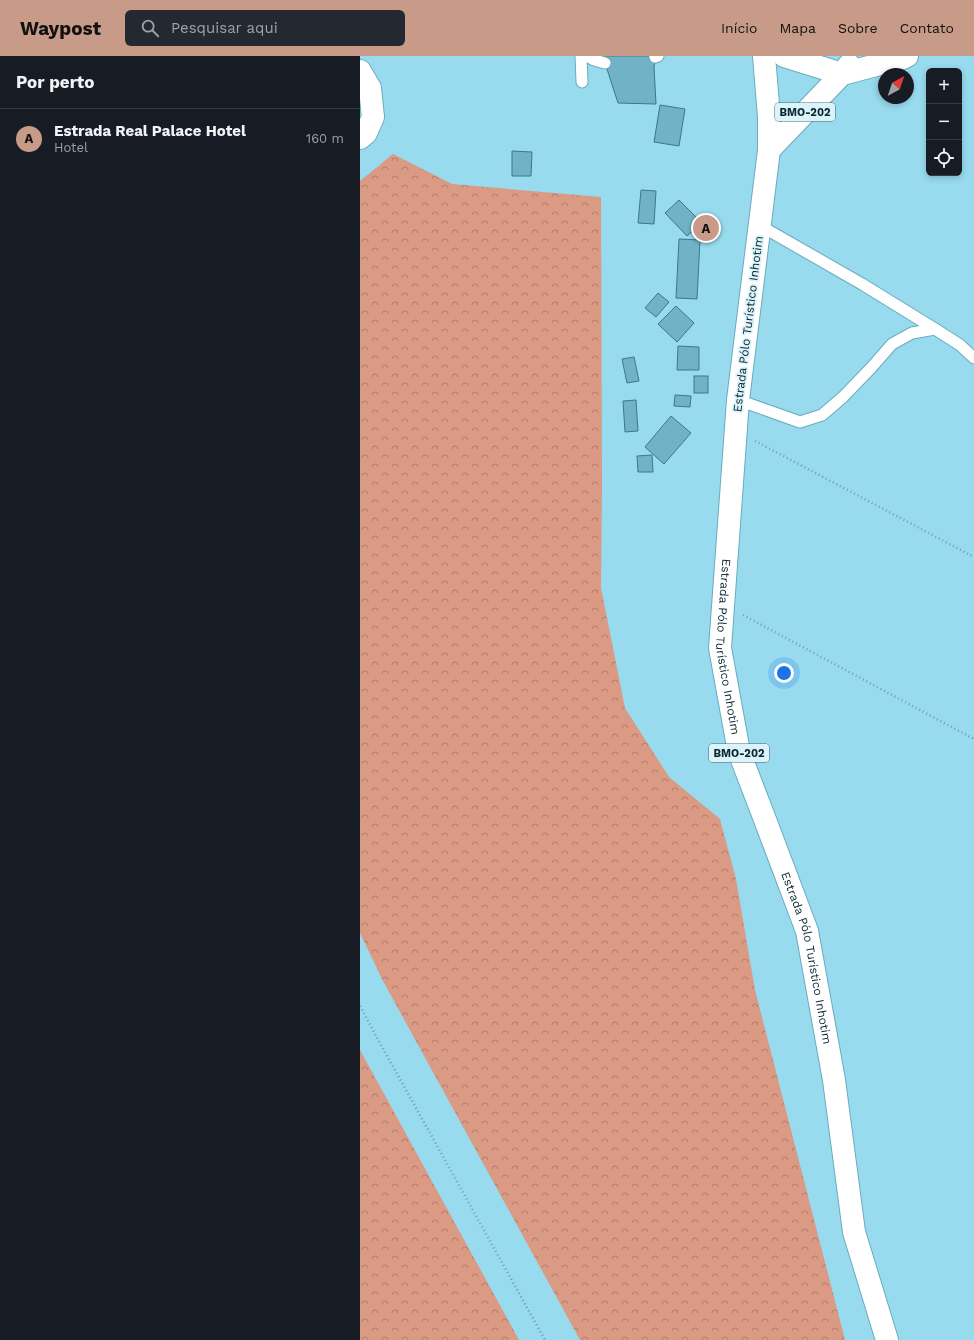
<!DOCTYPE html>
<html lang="pt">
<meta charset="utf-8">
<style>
:root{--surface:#171b24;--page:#242831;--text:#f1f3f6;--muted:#9ea1a6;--line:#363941;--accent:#c89b88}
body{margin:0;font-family:"Work Sans",sans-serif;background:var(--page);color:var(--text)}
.controls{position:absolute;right:12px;top:12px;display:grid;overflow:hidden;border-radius:6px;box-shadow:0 2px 6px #0003}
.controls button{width:36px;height:36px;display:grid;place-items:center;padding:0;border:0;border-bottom:1px solid var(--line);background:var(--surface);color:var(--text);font:20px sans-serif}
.compass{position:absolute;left:518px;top:12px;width:36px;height:36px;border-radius:50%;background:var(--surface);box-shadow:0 2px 6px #0003;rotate:40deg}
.you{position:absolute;left:424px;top:617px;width:14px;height:14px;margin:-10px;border:3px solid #fff;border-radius:50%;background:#1a73e8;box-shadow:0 0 0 6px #1a73e833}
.badge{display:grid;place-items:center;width:26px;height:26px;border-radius:50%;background:var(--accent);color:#111;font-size:13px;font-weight:700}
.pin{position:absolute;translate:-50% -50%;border:2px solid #fff;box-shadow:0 1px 4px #0006}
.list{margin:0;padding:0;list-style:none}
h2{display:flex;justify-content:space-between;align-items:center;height:52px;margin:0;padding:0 16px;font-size:17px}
h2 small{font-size:13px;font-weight:400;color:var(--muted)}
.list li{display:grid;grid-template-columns:26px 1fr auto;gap:12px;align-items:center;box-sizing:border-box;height:60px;padding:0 16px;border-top:1px solid var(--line)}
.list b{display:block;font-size:15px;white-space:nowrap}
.list p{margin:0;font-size:13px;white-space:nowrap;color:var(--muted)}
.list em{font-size:13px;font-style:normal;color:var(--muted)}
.icon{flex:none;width:22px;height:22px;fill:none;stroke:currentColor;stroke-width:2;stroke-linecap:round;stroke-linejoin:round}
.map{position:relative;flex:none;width:614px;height:1284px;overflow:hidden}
header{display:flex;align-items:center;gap:24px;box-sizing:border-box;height:56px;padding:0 20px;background:var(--accent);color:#111}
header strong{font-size:19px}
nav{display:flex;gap:22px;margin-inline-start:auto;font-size:14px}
.search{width:280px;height:36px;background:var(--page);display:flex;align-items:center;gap:10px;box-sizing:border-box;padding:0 14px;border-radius:6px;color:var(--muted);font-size:15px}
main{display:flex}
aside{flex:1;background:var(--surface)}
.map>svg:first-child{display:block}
</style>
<header>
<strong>Waypost</strong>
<div class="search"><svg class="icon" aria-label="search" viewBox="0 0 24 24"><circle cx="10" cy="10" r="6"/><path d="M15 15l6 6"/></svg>Pesquisar aqui</div>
<nav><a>Início</a><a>Mapa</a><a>Sobre</a><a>Contato</a></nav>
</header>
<main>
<aside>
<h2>Por perto<small></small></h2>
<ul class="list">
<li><span class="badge">A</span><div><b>Estrada Real Palace Hotel</b><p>Hotel</p></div><em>160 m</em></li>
</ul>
</aside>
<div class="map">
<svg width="614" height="1284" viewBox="0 0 614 1284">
<defs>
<pattern id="forest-crowns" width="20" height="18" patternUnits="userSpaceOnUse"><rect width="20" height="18" fill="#da9a84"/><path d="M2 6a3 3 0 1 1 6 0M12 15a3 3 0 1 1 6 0" fill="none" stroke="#af7e6c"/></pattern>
</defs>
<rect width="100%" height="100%" fill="#98daee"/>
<!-- forest -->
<g fill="url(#forest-crowns)">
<polygon points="33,98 92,128 241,141 242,431 241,532 265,652 309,721 360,763 376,823 395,934 485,1284 220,1284 23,925 0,877 0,125"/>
<polygon points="0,994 159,1284 0,1284"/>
</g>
<!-- building -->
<g fill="#72b2c6" stroke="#38798b">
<polygon points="241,0 296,0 294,11 296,48 258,47 245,7"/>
<polygon points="300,49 325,53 319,90 294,86"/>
<polygon points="152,95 172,96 171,120 152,120"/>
<polygon points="281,134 296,135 294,168 278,167"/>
<polygon points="319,144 342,167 327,180 305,157"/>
<polygon points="319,183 340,184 337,243 316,242"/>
<polygon points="298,237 309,246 296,261 285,252"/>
<polygon points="316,250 334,267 317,286 298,268"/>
<polygon points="318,290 339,291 339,314 317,314"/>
<polygon points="274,301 279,325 267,327 262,303"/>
<rect x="334" y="320" width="14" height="17"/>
<polygon points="315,339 331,340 330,351 314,350"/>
<polygon points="276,344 278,375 265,376 263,345"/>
<polygon points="311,360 331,377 304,408 285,391"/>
<polygon points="292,399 293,416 278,416 277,400"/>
</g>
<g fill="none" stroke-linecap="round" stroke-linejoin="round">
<!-- lane casing -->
<g stroke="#6aabbe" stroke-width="13">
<g id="lane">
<polyline points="221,0 222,26"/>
<polyline points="227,0 234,4 245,7"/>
<polyline points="295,1 298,0"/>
<polyline points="399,169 502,228 575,273"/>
<polyline points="378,344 440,366 462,359 483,341 511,312 532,288 552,277 575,273 600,289 614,302"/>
</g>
</g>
<!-- street casing -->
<g stroke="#6aabbe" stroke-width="24">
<polyline id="street" points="0,15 10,32 13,61 6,77 0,82"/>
</g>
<!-- primary casing -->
<g stroke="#6aabbe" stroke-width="24">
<g id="primary">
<path id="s1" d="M 404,0 L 409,61 L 409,94 L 378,344 L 360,592 L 379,696 L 404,761 L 447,875 L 474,1024 L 494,1176 L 527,1284"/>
<polyline points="424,0 482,18 489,9"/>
<polyline points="409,94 482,18 543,2 547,0"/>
</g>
</g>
<!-- path -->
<g stroke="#6aa0b0" stroke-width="2.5" stroke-dasharray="1 3" stroke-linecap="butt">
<polyline points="395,385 614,501"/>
<polyline points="383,559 614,683"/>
<polyline points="0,950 16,980 185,1284"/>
</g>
<!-- lane -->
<use href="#lane" stroke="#fff" stroke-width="11"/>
<!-- street -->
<use href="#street" stroke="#fff" stroke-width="22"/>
<!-- primary -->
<use href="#primary" stroke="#fff" stroke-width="22"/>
</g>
<g text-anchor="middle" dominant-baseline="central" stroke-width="3.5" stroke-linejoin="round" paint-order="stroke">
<!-- shield labels -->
<g fill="#dbf4fc" stroke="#4a646c" stroke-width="1">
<rect x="415" y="47" width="60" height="18" rx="3"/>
<rect x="349" y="688" width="60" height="18" rx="3"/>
</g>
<g font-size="11" font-weight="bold" fill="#0c272f">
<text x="445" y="56">BMO-202</text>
<text x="379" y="697">BMO-202</text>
</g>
<!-- street labels -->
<g font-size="12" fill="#0c272f" stroke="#dbf4fc">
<text transform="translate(388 268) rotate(-83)">Estrada Pólo Turístico Inhotim</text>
<text stroke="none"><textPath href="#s1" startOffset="594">Estrada Pólo Turístico Inhotim</textPath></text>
<text stroke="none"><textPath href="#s1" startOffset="918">Estrada Pólo Turístico Inhotim</textPath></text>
</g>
</g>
</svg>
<div class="controls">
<button>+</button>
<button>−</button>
<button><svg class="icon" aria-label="locate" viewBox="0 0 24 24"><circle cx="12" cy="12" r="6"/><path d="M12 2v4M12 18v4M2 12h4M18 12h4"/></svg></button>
</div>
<svg class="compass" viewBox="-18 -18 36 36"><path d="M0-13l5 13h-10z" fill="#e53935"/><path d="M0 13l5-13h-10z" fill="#9ea1a6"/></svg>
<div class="you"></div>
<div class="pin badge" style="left:346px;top:172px">A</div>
</div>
</main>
